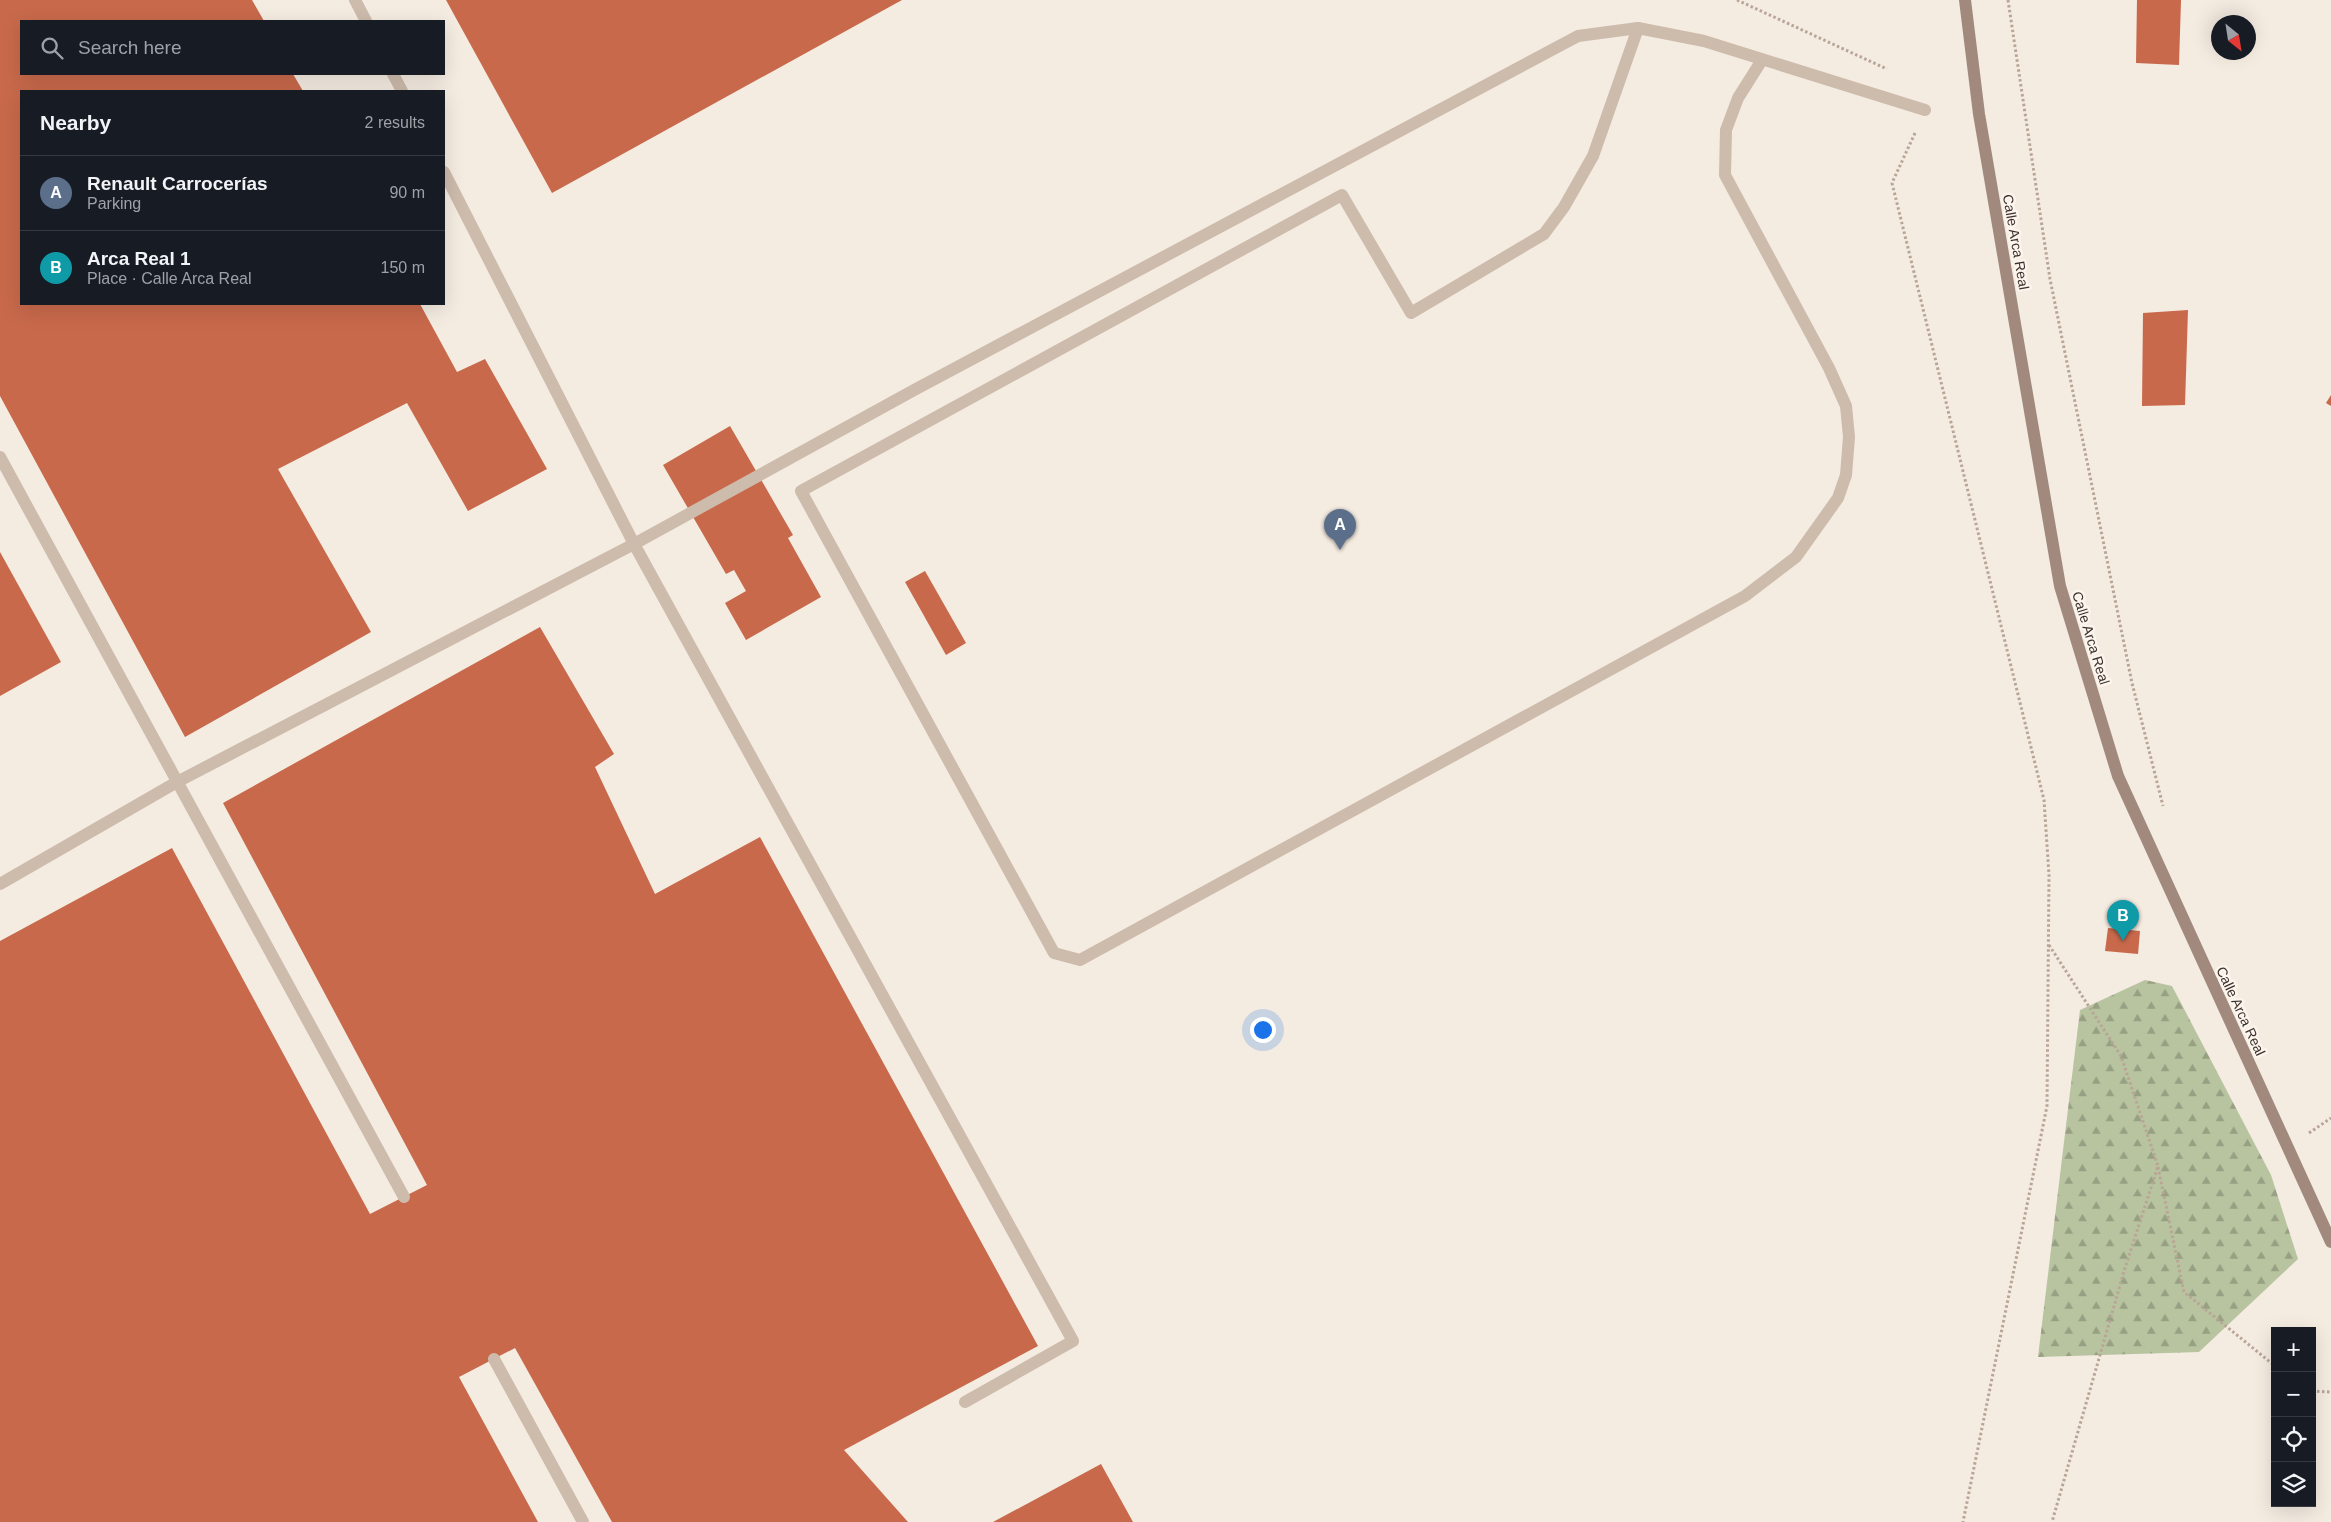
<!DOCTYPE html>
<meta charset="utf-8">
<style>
:root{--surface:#171b24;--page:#20242c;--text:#f1f3f6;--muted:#9ea1a6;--line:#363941;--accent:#d93025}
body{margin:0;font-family:Arial,sans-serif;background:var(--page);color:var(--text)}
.controls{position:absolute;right:15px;bottom:15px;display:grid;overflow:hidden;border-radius:0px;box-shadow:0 5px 20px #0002}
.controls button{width:45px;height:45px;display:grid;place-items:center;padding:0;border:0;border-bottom:1px solid var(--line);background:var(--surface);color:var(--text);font:25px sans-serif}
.compass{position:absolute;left:2211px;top:15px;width:45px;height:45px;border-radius:50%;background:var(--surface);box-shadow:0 5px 20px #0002;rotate:150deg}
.you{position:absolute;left:1262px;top:1029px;width:18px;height:18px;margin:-12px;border:4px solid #fff;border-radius:50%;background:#1a73e8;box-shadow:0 0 0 8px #1a73e833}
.badge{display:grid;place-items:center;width:32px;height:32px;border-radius:50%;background:var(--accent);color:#fff;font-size:16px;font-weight:700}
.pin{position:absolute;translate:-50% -41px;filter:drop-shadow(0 1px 2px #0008)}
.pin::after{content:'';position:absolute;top:26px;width:18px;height:15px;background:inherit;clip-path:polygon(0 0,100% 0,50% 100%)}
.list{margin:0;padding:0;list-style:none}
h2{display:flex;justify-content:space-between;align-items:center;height:65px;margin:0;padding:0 20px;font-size:21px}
h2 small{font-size:16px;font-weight:400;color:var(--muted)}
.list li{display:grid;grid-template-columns:32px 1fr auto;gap:15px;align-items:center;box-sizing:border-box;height:75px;padding:0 20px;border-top:1px solid var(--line)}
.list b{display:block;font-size:19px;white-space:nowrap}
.list p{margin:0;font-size:16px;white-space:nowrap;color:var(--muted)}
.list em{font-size:16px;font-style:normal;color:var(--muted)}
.icon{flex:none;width:28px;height:28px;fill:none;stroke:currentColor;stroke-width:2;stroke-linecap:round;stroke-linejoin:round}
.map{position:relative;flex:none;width:2331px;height:1522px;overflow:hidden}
.search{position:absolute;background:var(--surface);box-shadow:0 5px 20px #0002;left:20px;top:20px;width:425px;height:55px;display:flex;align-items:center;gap:12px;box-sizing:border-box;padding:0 18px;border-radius:0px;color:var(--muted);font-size:19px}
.panel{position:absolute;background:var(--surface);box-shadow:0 5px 20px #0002;left:20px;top:90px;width:425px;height:215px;border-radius:0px}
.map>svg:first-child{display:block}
</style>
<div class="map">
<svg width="2331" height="1522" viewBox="0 0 2331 1522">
<defs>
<pattern id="forest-firs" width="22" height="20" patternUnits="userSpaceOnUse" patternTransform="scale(1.25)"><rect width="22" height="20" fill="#b8c4a0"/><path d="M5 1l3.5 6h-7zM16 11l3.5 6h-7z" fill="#97a083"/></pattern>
</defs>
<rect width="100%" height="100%" fill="#f4ebe1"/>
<!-- forest -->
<polygon fill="url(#forest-firs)" points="2145,980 2172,986 2271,1175 2298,1259 2199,1352 2038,1357 2080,1010"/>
<!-- building -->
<g fill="#c8694b">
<polygon points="0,0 252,0 264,21 21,21 21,74 293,74 303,91 21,91 21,304 420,304 457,372 485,359 547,469 468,511 407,403 278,469 371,632 185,737 0,396"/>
<polygon points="446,0 902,0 552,193"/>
<polygon points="2137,0 2181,0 2179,65 2136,63"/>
<polygon points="2188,310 2185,405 2142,406 2143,313"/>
<polygon points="2331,395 2331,406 2326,403"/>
<polygon points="730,426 793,535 788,538 821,597 746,640 725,603 746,591 734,570 726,574 663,465"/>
<polygon points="0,552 61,662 0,696"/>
<polygon points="925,571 966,643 946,655 905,582"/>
<polygon points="540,627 614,754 595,767 655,894 760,837 1038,1346 844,1450 908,1522 612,1522 515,1348 459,1377 538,1522 0,1522 0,941 172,848 370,1214 427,1185 223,803"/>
<polygon points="2108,928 2140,931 2138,954 2105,951"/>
<polygon points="1101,1464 1133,1522 993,1522"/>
</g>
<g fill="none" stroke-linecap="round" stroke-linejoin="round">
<!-- path -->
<g stroke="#b9a596" stroke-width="3" stroke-dasharray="2.5 2.5" stroke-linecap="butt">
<polyline points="1737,0 1887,69"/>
<polyline points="2008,0 2050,279 2132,683 2163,806"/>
<polyline points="1915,133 1892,183 2044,800 2049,875 2047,1106 1963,1522"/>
<polyline points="2049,945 2121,1056 2158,1166 2125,1268 2052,1522"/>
<polyline points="2309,1133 2331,1118"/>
<polyline points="2158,1167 2184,1292 2275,1366"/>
<polyline points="2312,1391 2331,1392"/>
</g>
<!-- lane -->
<g stroke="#cdbbac" stroke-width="12">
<polyline points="355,0 366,21"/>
<polyline points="1638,28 1593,156 1564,207 1544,234 1411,313 1342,195 801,491 1054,953 1080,960 1745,596 1796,557 1838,498 1846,475 1849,437 1846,406 1829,368 1725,175 1726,130 1738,98 1762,60"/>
<polyline points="393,74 402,91"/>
<polyline points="444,172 634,544 1073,1341 965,1402"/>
<polyline points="0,457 404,1197"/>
<polyline points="0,884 177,782 634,544 916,389 1578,36 1638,28 1704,41 1925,110"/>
<polyline points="494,1359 583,1522"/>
</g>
<!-- secondary -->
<polyline stroke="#a18a7d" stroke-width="12" points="1965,0 1979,114 2060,586 2118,776 2331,1242"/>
</g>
<g text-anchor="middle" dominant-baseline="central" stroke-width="5" stroke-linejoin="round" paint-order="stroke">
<!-- street labels -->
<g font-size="14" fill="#3b302b" stroke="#fbf5ee">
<text transform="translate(2016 242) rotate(80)">Calle Arca Real</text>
<text transform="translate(2091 638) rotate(73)">Calle Arca Real</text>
<text transform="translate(2241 1011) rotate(65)">Calle Arca Real</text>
</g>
</g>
</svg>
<div class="controls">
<button>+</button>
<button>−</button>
<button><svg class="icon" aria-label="locate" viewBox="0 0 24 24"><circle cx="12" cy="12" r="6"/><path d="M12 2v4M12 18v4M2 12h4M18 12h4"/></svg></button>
<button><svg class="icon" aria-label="layers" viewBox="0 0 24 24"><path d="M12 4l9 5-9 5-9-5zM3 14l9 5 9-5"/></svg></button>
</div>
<svg class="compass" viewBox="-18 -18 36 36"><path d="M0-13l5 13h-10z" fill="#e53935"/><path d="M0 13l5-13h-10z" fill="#9ea1a6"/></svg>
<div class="you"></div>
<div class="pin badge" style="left:1340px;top:550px;background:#5c6f8a">A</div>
<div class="pin badge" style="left:2123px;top:941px;background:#0f9aa8">B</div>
<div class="search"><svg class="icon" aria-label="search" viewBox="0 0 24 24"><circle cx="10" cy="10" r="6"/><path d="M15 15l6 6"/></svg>Search here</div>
<section class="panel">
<h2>Nearby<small>2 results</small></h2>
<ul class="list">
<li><span class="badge" style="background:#5c6f8a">A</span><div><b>Renault Carrocerías</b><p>Parking</p></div><em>90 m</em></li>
<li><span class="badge" style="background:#0f9aa8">B</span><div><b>Arca Real 1</b><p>Place · Calle Arca Real</p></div><em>150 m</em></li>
</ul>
</section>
</div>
